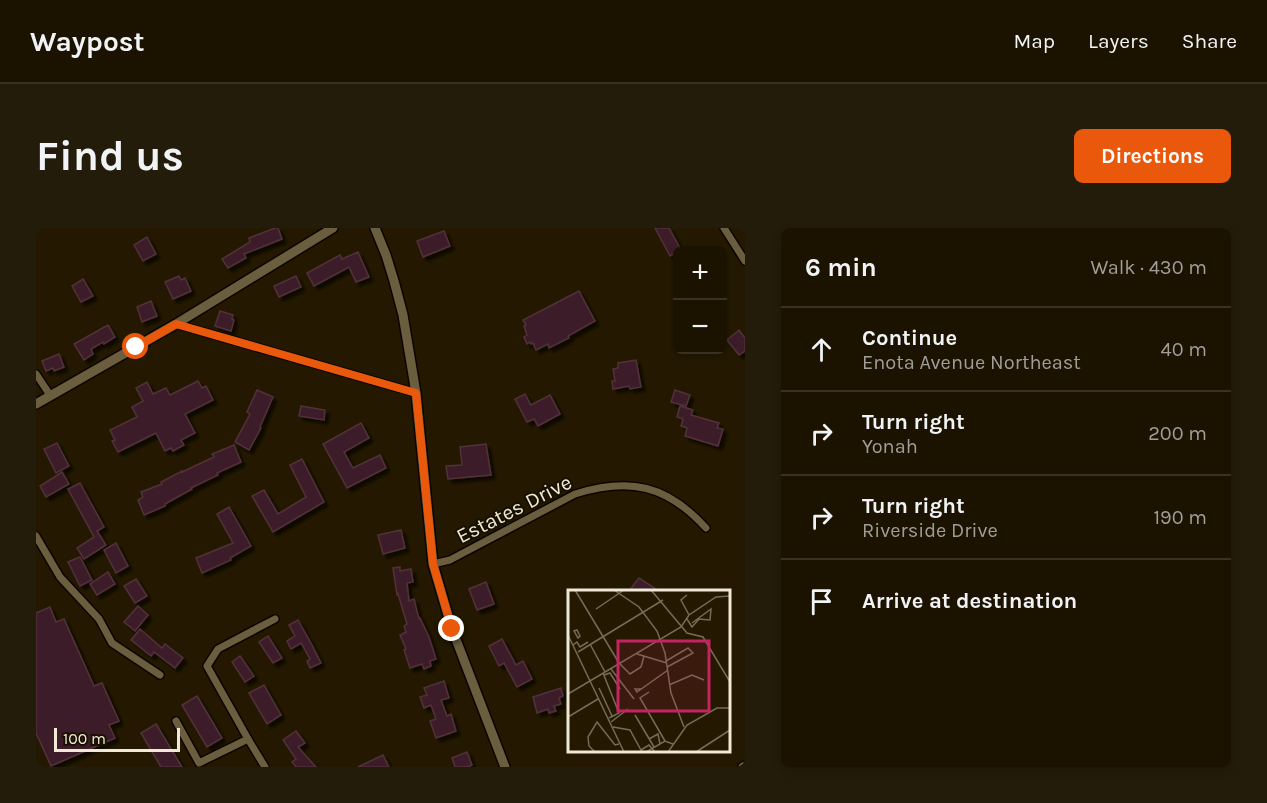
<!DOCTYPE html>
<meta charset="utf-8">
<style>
:root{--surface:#1b1300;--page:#241c0a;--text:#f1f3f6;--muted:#a09e99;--line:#393222;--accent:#ea580c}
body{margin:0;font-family:Karla,sans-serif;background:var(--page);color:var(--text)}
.controls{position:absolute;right:18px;top:18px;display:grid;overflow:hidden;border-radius:9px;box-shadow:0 3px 9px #0003}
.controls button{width:54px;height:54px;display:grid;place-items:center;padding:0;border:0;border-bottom:2px solid var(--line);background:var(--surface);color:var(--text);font:30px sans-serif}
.scale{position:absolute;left:18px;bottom:15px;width:126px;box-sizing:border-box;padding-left:6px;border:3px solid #f0e9d8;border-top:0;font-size:16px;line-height:21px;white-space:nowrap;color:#f0e9d8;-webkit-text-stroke:4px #191100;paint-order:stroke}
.stop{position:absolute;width:18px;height:18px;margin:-14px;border:4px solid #ea580c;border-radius:50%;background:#fff}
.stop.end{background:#ea580c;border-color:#fff;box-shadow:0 2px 6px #0008}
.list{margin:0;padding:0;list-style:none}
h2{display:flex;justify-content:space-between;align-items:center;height:78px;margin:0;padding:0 24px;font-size:26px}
h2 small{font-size:20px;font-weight:400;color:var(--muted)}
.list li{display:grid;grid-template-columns:39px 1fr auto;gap:18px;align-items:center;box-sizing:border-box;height:84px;padding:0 24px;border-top:2px solid var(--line)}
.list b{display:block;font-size:22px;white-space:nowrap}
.list p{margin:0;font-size:20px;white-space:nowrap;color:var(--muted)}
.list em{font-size:20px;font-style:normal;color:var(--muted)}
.icon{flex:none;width:33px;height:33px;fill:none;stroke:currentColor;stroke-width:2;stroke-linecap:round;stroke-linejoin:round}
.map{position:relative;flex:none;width:709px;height:539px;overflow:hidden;border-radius:9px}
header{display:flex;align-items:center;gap:36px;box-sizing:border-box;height:84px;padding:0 30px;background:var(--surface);border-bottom:2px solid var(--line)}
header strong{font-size:28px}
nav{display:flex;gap:33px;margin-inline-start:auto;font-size:21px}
.intro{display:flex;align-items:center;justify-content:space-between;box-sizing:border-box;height:144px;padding:0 36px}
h1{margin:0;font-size:42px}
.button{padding:15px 27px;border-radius:9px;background:var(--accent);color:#fff;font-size:21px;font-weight:700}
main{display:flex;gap:36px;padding:0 36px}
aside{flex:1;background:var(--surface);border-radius:9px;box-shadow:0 3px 9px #0003}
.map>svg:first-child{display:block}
</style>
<header>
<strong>Waypost</strong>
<nav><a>Map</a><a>Layers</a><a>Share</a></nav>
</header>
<div class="intro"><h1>Find us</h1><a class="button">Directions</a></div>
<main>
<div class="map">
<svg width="709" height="539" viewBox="0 0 709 539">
<defs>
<filter id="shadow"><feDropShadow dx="4" dy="4" stdDeviation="1.5" flood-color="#0009"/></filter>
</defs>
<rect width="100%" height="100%" fill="#241900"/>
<!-- building -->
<g fill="#3d1f29" stroke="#51313b" stroke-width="1.5" filter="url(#shadow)">
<polygon points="239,0 242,0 246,11 208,26 210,30 192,40 186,31 214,14 213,10"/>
<polygon points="619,0 633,0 645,22 634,28"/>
<polygon points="408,3 414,18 387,29 381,13"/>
<polygon points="111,9 120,26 107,33 98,17"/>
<polygon points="322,24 333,49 320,54 313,39 278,58 271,45 304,27 306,31"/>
<polygon points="143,48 145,52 149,50 155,63 137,71 129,54"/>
<polygon points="260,48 265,59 243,69 238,58"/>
<polygon points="47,51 57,68 45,74 36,58"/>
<polygon points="543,63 559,93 532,108 533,110 513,120 512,116 500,122 497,115 495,116 494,114 491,116 488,109 491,107 488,98 490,97 487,92"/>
<polygon points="115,73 121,88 106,94 101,79"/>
<polygon points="184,83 197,87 196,91 198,92 195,103 179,98"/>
<polygon points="72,97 79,109 68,116 67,114 55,121 57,126 48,132 38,116"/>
<polygon points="703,102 709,110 709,123 703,127 691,112"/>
<polygon points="23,126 28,139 18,143 17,140 10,143 6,133"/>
<polygon points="600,132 605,159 594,161 593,158 577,161 576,153 579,153 577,141 582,140 582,135"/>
<polygon points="162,153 166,160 170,158 177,172 149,186 159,205 145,212 148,217 137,223 135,220 129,223 120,205 82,224 76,213 79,212 74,202 101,189 96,179 107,173 100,160 111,154 117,166 130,160 134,167"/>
<polygon points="221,162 237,169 224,199 225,200 213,222 199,214 214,186 211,184"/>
<polygon points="639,162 654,167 650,178 635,174"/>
<polygon points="489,166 495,177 514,167 524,186 502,198 498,191 491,194 479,171"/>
<polygon points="265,178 289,182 288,192 263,188"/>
<polygon points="644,178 657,182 655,187 683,195 681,200 687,201 682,218 649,208 651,200 645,198 647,191 641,189"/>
<polygon points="325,195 333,210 308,224 317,240 344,227 350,240 311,260 287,216"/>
<polygon points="21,215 33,238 20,245 8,221"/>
<polygon points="450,216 455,247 412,251 410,238 426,237 424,219"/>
<polygon points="198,217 205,234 181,245 182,247 155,260 156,261 129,276 129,278 108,287 102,272 107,269 105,264 126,256 125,254 146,243 146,244 178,229 176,226"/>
<polygon points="266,231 288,274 237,304 216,268 228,262 242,286 270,269 254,237"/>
<polygon points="26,244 33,256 10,269 4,258"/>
<polygon points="44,255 68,299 61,303 70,317 48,331 41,320 58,309 32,261"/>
<polygon points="193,279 215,318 194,330 195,332 166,345 160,330 197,315 181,286"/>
<polygon points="365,302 369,320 347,326 342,307"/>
<polygon points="80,315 92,338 80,345 68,322"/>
<polygon points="44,329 56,352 44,358 32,334"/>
<polygon points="364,339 364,343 375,341 377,354 371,355 373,373 378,371 383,391 384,390 393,409 400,431 394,433 395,438 388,441 386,436 374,440 368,422 370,421 364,407 370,404 368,398 371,396 362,366 361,367 357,340"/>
<polygon points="72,344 79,356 61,367 54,356"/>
<polygon points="603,350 623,363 593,363"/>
<polygon points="100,351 111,368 99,375 88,358"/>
<polygon points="450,354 458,376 441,382 433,361"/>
<polygon points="102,378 112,387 99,403 88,394"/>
<polygon points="14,379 20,394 28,391 58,458 66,455 83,493 73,497 79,510 15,538 0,505 0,385"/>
<polygon points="262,392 276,417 285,435 274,440 271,433 274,431 265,415 255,421 251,413 259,408 253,397"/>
<polygon points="104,401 126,420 129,416 147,430 139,440 118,424 115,428 95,412"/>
<polygon points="232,408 246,430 237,435 223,414"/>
<polygon points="466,411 480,437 487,433 496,451 481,459 468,435 463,438 453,418"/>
<polygon points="204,428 218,448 209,454 196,434"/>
<polygon points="408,453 413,470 405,472 411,488 415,486 420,503 400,510 394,493 400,491 395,477 388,480 384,469 391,467 388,460"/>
<polygon points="228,457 245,487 231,496 213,465"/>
<polygon points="525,460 527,468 523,470 525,476 518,478 520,483 513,485 512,481 501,485 497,469"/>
<polygon points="161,468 186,510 171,519 146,477"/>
<polygon points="120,496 146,539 125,539 105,505"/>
<polygon points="260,503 269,515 262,519 280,539 260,539 256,534 260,531 247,512"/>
<polygon points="431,524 436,537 431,539 419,539 416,530"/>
<polygon points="347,527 353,539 322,539"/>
</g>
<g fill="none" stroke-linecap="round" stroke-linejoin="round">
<!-- street casing -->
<g stroke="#0d0400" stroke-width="10">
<g id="street">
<polyline points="688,0 709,33"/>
<polyline points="140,96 380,165"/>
<polyline points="0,146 14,167"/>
<polyline points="0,308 24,349 63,391 76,415 124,447"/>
<path d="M 397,336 L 414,332 L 429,324 L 539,266 C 594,249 631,257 670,300"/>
<polyline points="140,493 163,535 212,511"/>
<polyline points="229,539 212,511 171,438 182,421 239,391"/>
</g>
</g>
<!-- secondary casing -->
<g stroke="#0d0400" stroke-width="12">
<g id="secondary">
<polyline points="339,0 350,27 358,53 367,87 380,165 397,336 416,401 469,539"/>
<polyline points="0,176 140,96 297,0"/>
<polyline points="707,539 709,538"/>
</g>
</g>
<!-- street -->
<use href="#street" stroke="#6a5e3f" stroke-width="7"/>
<!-- secondary -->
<use href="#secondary" stroke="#6a5e3f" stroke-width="9"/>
</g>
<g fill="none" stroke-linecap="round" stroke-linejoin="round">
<!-- route -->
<polyline stroke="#ea580c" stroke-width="8" points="100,119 140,96 380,165 397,336 416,401"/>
</g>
<g text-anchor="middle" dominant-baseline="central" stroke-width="4.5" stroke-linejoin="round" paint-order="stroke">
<!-- street labels -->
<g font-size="21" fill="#f0e9d8" stroke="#191100">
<text transform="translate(478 281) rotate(-27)">Estates Drive</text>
</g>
</g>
<!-- overview -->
<g transform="translate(532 362)">
<rect width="162" height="162" fill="#241900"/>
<path fill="none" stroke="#766c56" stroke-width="1.5" d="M 7,0 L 51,73M 46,0 L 71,17 L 89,41 L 97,63 L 103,103 L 116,137M 83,0 L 119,43 L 135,47 L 162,92M 119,5 L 113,10 L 121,25M 28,19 L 56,0M 119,29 L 124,37 L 131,29 L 142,30 L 143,19 L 124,33M 9,40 L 12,46 L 10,48 L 6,41 ZM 0,45 L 56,162M 22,54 L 37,82M 5,55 L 9,52 L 12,57 L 20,52M 10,62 L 95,10M 69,64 L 99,73M 98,71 L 120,58 L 125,63 L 99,77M 51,73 L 62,84 L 73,77 L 76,66M 43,79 L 66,109M 35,83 L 51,123 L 41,128M 36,85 L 42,83 L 52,99M 101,95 L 124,85 L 136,90M 31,98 L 44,126M 73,99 L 67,99 L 69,102 L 100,80M 81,102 L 72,108 L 97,151M 0,104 L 113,37 L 121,25 L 148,7 L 162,6M 67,125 L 86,157M 0,127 L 30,109M 43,132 L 60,119M 45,137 L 62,140 L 74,162M 81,149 L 90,144 L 92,154M 73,160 L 81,155 L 87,162M 27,162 L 21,156 L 20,147 L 29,132 L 47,155 L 51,154M 78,162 L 97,151 L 105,154M 100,162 L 119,135 L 149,118 L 162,118M 128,162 L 162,140"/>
<path fill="#c42261" fill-opacity="0.15" stroke="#c42261" stroke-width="3" d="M 50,51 L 141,51 L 141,121 L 50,121 Z"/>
<rect width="162" height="162" fill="none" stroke="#f0e9d8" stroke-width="3"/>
</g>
</svg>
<div class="controls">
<button>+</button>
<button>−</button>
</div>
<div class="scale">100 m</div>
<div class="stop" style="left:100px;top:119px"></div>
<div class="stop end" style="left:416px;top:401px"></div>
</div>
<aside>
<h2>6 min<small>Walk · 430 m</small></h2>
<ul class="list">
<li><svg class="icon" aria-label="ahead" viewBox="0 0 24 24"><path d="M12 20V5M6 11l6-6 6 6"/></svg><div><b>Continue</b><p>Enota Avenue Northeast</p></div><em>40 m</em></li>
<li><svg class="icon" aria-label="right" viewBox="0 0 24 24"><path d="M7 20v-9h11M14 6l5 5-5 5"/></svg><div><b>Turn right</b><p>Yonah</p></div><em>200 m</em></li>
<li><svg class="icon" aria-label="right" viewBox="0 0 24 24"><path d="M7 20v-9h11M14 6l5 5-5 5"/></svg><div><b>Turn right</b><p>Riverside Drive</p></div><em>190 m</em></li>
<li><svg class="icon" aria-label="arrive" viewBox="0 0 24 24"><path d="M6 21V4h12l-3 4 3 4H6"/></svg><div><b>Arrive at destination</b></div></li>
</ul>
</aside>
</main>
